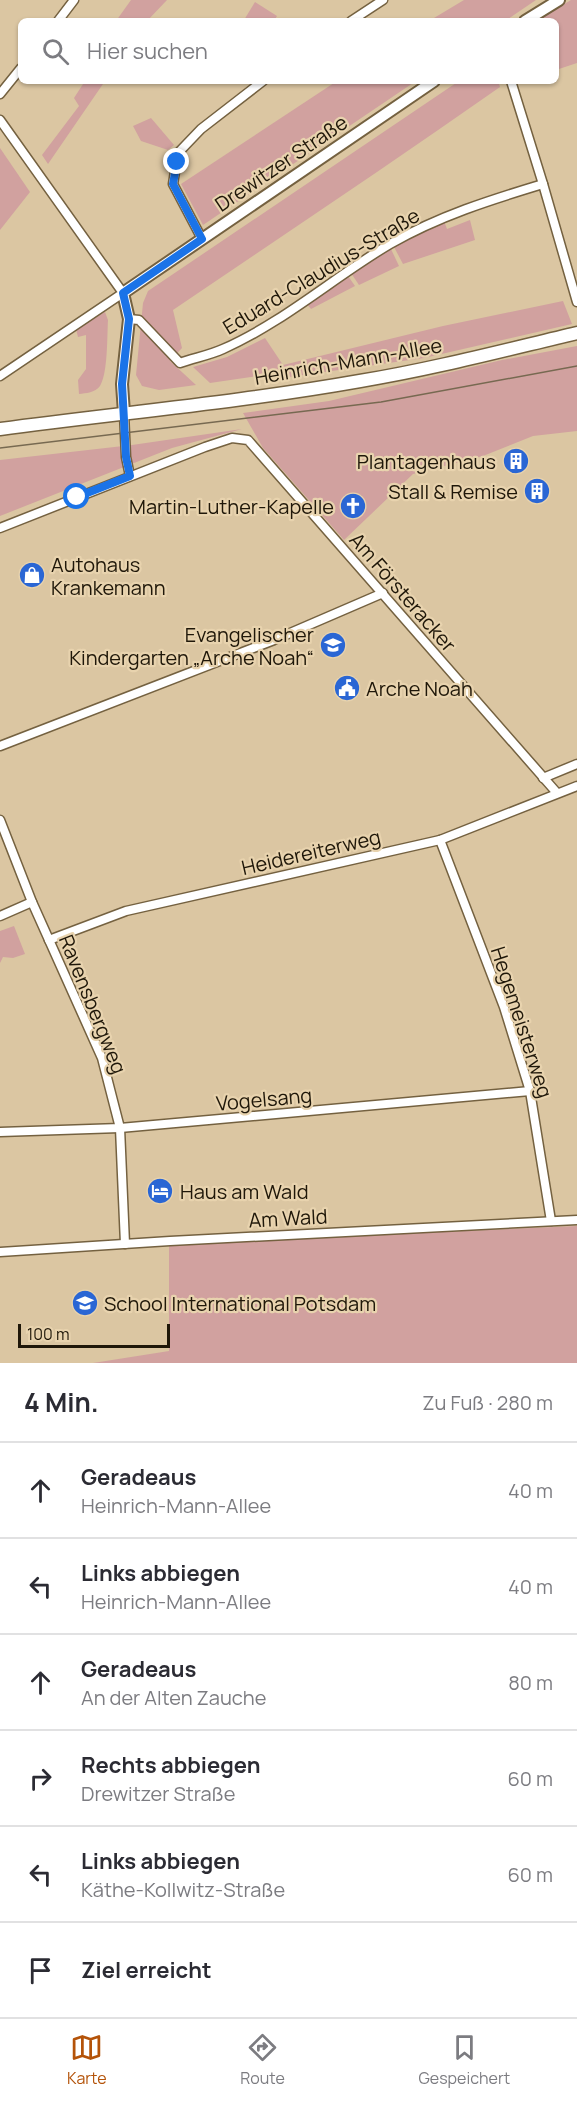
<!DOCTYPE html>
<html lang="de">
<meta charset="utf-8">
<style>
:root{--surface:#fff;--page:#f7f7f7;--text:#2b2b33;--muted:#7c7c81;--line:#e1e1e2;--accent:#b45309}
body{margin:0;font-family:Manrope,sans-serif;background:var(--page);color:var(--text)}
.scale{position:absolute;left:18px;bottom:15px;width:152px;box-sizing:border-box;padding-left:6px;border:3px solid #1f1709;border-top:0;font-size:16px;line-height:21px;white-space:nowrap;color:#1f1709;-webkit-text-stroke:4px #e8d3ae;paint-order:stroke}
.stop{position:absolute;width:18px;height:18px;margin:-14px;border:4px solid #1a73e8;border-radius:50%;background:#fff}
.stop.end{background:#1a73e8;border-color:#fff;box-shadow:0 2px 6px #0008}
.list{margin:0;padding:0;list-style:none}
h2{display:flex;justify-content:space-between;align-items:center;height:78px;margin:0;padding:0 24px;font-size:26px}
h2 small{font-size:20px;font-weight:400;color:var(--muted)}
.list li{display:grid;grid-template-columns:39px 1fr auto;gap:18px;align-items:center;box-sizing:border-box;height:96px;padding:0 24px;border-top:2px solid var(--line)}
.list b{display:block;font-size:22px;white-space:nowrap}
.list p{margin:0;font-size:20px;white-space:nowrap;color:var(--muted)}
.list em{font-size:20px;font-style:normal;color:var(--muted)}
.icon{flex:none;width:33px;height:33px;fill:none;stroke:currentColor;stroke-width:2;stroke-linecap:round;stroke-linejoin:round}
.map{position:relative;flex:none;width:577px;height:1363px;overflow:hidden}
.search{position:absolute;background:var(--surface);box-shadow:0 2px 4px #0004;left:18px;right:18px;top:18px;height:66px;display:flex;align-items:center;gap:15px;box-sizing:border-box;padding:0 21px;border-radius:9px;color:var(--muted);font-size:22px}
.sheet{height:654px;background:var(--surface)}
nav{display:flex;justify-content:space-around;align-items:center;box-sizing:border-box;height:84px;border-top:2px solid var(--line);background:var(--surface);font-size:16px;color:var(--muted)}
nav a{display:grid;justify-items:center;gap:3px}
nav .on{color:var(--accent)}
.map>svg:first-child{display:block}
</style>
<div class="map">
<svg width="577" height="1363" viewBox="0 0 577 1363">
<rect width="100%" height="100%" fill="#dbc6a2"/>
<!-- green -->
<g fill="#d1a19f">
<polygon points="131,0 167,0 147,21 116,21"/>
<polygon points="464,0 536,0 505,21 429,21"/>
<polygon points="571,0 577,0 577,63 556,70 556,21 536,21"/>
<polygon points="255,2 277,16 274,21 244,20"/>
<polygon points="85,81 105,81 48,164 42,155 79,106 74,98"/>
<polygon points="337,81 416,81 203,225 181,184"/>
<path d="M 459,81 L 498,81 L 500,87 C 392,163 282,236 173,310 L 182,348 L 170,361 L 196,385 L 159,390 L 142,386 L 136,375 L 143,303 L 148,291 Z"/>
<polygon points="151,118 174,145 168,150 141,141 133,126"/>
<polygon points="0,148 30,192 0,230"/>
<polygon points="470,220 475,240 403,264 394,247 444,221 447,229"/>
<polygon points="391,249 399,266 359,285 351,273"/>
<polygon points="348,276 355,286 311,309 307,304"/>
<polygon points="563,301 572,324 424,358 268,380 264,375 210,383 193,367 227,357 265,338 283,365 443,326"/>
<path d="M 105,312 L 108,320 C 107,336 108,373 100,386 C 95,393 86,393 79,394 L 78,380 L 86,369 L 86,335 L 78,337 L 76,329 Z"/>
<polygon points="577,346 577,431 533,436 483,456 413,474 344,540 263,448 243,413 329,401 502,360"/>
<polygon points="242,429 172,448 0,516 0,460 132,445"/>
<polygon points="14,926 25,954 13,958 3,957 0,963 0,931"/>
<polygon points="577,1226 577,1363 93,1363 169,1351 169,1244"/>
</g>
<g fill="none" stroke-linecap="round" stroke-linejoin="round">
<!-- minor casing -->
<g stroke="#746140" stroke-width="11">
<g id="minor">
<polyline points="58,21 74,0"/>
<polyline points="351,21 383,0"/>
<polyline points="511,81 543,184 577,302"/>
<polyline points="0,94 21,68"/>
<polyline points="0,120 123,293 0,376"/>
<polyline points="202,239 173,184 178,153 201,129 263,81"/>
<path d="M 129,319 L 139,320 L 180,363 C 194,358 210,355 223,349 C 284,322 334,277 390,244 C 439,216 490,200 543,184"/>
<polyline points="124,413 126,457 130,476"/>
<polyline points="0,528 205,447 232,438 248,440 557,793"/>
<polyline points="0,746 274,640 383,593"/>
<polyline points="543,778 577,764"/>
<polyline points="0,820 32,902 102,1058 120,1128 125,1244"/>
<polyline points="440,840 504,1007 530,1091 551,1221"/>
<polyline points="0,916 32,902"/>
<polyline points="49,940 126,911 440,840 577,786"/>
<polyline points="0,1132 120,1128 530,1091"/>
<polyline points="0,1252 170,1241 577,1220"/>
</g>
</g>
<!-- tertiary casing -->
<g stroke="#746140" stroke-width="14">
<g id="tertiary">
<polyline points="525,21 559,0"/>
<polyline points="124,413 122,384 129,319 123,293 434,81"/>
</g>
</g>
<!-- secondary casing -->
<g stroke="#746140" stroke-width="15">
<path id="secondary" d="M 0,429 C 120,413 241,402 360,381 C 433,369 505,350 577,333"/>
</g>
<!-- minor -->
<use href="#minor" stroke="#fff" stroke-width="8"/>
<!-- tertiary -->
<use href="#tertiary" stroke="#fff" stroke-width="10"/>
<!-- secondary -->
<use href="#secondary" stroke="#fff" stroke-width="12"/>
<!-- tram -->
<polyline stroke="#776951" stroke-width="1.5" points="0,448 381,402 577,366"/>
</g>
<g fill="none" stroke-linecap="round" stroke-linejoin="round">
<!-- route -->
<polyline stroke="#1a73e8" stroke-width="8" points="77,497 130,476 126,457 122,384 129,319 123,293 202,239 173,184 177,162"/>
</g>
<!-- icons -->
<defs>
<g id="building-disc" transform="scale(1.35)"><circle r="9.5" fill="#2a66d4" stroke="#e8d3ae"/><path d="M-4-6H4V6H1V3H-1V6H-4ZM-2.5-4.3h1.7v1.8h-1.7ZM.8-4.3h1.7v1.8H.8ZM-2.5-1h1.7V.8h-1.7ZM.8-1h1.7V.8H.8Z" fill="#fff"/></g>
<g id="church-disc" transform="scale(1.35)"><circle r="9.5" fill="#2a66d4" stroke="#e8d3ae"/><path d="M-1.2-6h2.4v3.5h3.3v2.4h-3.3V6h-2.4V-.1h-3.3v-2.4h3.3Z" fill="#fff"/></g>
<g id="shop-disc" transform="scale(1.35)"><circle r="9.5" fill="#2a66d4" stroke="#e8d3ae"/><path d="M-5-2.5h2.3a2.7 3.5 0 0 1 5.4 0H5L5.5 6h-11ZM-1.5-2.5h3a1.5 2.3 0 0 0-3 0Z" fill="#fff"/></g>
<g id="school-disc" transform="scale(1.35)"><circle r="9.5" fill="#2a66d4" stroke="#e8d3ae"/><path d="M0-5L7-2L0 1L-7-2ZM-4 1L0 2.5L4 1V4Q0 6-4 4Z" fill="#fff"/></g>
<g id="civic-disc" transform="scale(1.35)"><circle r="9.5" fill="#2a66d4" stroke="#e8d3ae"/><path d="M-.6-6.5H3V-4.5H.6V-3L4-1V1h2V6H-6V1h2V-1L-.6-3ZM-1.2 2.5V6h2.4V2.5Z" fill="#fff"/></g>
<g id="hotel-disc" transform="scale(1.35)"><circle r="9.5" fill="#2a66d4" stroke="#e8d3ae"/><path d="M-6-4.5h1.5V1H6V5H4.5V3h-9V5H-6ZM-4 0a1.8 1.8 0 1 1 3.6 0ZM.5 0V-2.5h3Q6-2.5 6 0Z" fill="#fff"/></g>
</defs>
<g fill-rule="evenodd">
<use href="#building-disc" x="516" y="461"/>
<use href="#building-disc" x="537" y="491"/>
<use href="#church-disc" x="353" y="506"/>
<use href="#shop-disc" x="32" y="575"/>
<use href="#school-disc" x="333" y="645"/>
<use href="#civic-disc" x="347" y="688"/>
<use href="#hotel-disc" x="160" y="1191"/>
<use href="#school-disc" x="85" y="1303"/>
</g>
<g text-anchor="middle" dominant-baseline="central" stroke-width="4.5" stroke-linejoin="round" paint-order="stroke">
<!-- street labels -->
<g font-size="20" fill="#1f1709" stroke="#e8d3ae">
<text transform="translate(281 163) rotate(-34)">Drewitzer Straße</text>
<text transform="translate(321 271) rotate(-31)">Eduard-Claudius-Straße</text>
<text transform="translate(348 361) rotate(-10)">Heinrich-Mann-Allee</text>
<text transform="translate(403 592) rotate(49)">Am Försteracker</text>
<text transform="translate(311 852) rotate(-13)">Heidereiterweg</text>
<text transform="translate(93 1004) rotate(68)">Ravensbergweg</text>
<text transform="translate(522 1022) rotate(72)">Hegemeisterweg</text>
<text transform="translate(264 1099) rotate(-5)">Vogelsang</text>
<text transform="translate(288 1218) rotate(-3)">Am Wald</text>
</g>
<!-- poi labels -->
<g font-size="20" fill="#1f1709" stroke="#e8d3ae" text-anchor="end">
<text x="496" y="461">Plantagenhaus</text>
<text x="518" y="491">Stall &amp; Remise</text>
<text x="334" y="506">Martin-Luther-Kapelle</text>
<text x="51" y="564" text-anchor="start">Autohaus<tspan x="51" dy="23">Krankemann</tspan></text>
<text x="314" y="634">Evangelischer<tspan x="314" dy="23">Kindergarten „Arche Noah“</tspan></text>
<text x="366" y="688" text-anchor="start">Arche Noah</text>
<text x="180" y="1191" text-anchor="start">Haus am Wald</text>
<text x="104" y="1303" text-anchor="start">School International Potsdam</text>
</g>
</g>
</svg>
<div class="scale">100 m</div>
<div class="stop" style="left:77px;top:497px"></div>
<div class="stop end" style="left:177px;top:162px"></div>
<div class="search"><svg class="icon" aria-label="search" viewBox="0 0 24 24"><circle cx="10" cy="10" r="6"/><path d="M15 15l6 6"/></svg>Hier suchen</div>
</div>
<section class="sheet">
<h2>4 Min.<small>Zu Fuß · 280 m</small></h2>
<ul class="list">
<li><svg class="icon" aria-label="ahead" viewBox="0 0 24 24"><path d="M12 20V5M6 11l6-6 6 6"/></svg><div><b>Geradeaus</b><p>Heinrich-Mann-Allee</p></div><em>40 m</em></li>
<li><svg class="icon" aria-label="left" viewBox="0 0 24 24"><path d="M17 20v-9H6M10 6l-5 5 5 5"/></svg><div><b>Links abbiegen</b><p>Heinrich-Mann-Allee</p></div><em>40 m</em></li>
<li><svg class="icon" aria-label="ahead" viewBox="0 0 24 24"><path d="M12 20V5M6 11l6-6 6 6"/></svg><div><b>Geradeaus</b><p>An der Alten Zauche</p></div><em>80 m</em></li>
<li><svg class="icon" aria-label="right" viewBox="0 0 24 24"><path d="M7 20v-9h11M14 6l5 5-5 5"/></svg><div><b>Rechts abbiegen</b><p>Drewitzer Straße</p></div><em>60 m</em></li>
<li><svg class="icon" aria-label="left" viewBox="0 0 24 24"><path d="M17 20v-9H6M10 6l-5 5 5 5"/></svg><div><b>Links abbiegen</b><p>Käthe-Kollwitz-Straße</p></div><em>60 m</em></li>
<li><svg class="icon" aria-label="arrive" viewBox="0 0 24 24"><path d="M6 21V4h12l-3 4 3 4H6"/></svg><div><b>Ziel erreicht</b></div></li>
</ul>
</section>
<nav>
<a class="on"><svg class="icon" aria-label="map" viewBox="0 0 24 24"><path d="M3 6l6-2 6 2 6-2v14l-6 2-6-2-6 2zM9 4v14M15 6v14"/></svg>Karte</a>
<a><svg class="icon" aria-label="directions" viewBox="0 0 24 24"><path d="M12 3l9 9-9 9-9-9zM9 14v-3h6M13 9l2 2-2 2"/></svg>Route</a>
<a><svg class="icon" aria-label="saved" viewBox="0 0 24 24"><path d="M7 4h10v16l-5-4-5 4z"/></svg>Gespeichert</a>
</nav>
